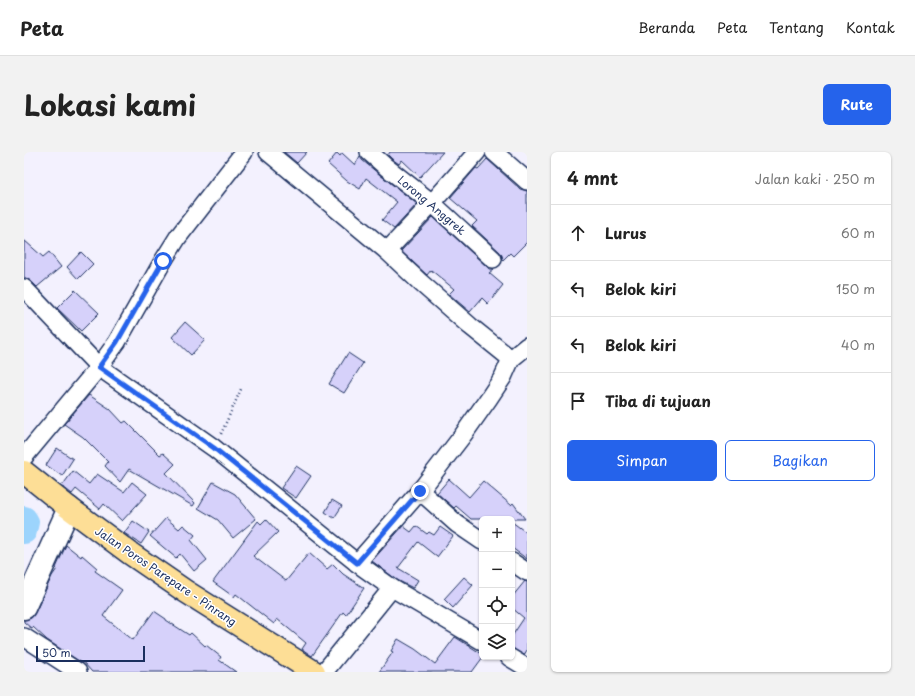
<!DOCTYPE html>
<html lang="id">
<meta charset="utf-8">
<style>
:root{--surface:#fff;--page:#f2f2f2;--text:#222;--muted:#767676;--line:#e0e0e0;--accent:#2563eb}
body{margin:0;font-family:"Playpen Sans",sans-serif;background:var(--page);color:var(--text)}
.controls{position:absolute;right:12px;bottom:12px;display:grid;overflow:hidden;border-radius:6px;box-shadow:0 1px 3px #0004}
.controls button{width:36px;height:36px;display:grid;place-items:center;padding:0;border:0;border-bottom:1px solid var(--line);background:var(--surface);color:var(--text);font:20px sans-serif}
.scale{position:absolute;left:12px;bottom:10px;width:109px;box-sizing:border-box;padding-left:4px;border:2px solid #1b2f5e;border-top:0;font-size:11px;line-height:14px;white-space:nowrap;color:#1b2f5e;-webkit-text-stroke:3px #fff;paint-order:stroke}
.stop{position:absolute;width:12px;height:12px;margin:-9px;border:3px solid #2563eb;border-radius:50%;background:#fff}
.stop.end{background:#2563eb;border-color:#fff;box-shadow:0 1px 4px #0008}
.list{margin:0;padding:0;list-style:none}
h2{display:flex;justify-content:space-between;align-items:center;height:52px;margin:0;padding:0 16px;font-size:17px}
h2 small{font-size:13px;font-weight:400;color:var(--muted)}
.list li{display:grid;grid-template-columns:26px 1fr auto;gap:12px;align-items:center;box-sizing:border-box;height:56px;padding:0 16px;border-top:1px solid var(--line)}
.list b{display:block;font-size:15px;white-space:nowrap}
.list em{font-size:13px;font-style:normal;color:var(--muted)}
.actions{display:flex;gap:8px;padding:12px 16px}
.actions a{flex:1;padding:9px 0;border:1px solid var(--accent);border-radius:6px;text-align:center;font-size:14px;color:var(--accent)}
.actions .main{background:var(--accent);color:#fff}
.icon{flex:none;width:22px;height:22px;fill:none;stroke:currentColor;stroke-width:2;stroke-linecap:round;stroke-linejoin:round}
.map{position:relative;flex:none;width:503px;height:520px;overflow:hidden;border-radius:6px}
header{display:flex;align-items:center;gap:24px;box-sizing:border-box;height:56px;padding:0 20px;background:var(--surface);border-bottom:1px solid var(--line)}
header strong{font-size:19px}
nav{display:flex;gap:22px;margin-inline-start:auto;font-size:14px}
.intro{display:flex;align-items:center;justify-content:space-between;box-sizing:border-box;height:96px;padding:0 24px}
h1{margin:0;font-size:28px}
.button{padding:10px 18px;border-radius:6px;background:var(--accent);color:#fff;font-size:14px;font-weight:700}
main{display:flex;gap:24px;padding:0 24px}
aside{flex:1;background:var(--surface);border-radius:6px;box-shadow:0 1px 3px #0004}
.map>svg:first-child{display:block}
</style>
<header>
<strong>Peta</strong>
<nav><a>Beranda</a><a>Peta</a><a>Tentang</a><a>Kontak</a></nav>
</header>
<div class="intro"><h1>Lokasi kami</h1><a class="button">Rute</a></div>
<main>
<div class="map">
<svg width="503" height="520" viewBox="0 0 503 520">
<rect width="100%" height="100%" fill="#f3f1fe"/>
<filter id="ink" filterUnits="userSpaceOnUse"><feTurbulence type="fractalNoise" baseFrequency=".025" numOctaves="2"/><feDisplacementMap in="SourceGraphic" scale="8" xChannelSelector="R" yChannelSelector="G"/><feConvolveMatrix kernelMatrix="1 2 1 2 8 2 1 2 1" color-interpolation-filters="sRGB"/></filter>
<g filter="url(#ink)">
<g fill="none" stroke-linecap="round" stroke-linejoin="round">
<!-- river -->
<polyline stroke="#9cd4fc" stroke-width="26" points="0,367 2,370 0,379"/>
</g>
<!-- building -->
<g fill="#d6d1fa" stroke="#1b2f5e">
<polygon points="260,0 283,0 273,11"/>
<polygon points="366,0 419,0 396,25 378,8 375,12 368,7 364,3"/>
<polygon points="313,1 316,4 318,1 331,13 336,4 338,8 355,22 393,52 370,77 358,68 373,50 342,26 336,37 323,29 304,12"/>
<polygon points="463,7 496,37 503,39 503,90 489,104 486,101 479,108 478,104 476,100 448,74 453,69 426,46 452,16 454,17"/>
<polygon points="409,65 462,114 466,117 470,117 465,121 479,133 464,152 458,146 446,160 425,142 430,137 407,118 403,123 377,99"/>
<polygon points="0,88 19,105 25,100 37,115 13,135 7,129 0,125"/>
<polygon points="57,100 69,112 54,127 43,115"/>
<polygon points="51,138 75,161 57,179 33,156"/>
<polygon points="161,170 181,188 167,203 148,185"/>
<polygon points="324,201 339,211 320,241 305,232"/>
<polygon points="65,243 86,257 99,271 102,269 136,303 139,301 151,312 142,321 171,351 169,354 105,317 96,330 81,314 84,310 59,285 40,272"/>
<polygon points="33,296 49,307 38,324 22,313"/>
<polygon points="272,314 287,324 272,346 257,336"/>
<polygon points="49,319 65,332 73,322 100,340 108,330 123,342 98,369 80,352 76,357 52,337 48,342 38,334"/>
<polygon points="425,327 445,345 459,329 487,353 489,351 501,367 447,367 432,354 430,356 413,341"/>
<polygon points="189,330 211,342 232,367 209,386 194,368 174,356"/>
<polygon points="308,348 318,354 310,366 301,360"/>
<polygon points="142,366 155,377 159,373 171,383 167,388 183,408 170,419 156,402 152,406 126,384"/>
<polygon points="242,367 254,380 229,404 262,429 285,401 303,417 309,412 319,422 340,436 322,463 319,460 288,504 278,497 282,491 253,467 250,472 212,442 210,445 189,430 234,369 237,372"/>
<polygon points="109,369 125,380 117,392 100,381"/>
<polygon points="488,370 503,381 503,407 488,396"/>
<polygon points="379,374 387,380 392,374 403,382 405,380 410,383 416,375 429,384 413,405 394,390 374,416 394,428 389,436 373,428 348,409"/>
<polygon points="42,393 57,405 58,403 73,416 71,419 98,438 79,464 109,488 130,459 142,467 142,468 165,483 167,481 181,494 182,493 197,505 195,508 212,520 68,520 59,510 58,511 23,488 9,475 8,477 0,470 0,468 7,466 11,461 28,424 33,417 32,416"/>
<polygon points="440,425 449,433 429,456 420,447"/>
<polygon points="501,429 503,430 503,498 500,503 488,496 488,484 500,466 488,456 488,445"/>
<polygon points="431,485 458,502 458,505 459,505 448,520 355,520 369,500 367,499 374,487 391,497 411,512"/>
</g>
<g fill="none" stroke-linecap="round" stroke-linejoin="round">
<!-- minor casing -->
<g stroke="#1b2f5e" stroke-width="20">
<g id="minor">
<polyline points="345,0 362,15 408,51 469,107"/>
<polyline points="470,0 503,29"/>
<polyline points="363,99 408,51 453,0"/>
<polyline points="0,136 75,215 190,296 333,411 396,339 439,283 465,246 479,225 487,207 446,174 397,131 363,99 244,0"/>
<polyline points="487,207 503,194"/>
<polyline points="0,305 75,215 93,190 139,109 154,85 220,0"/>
<polyline points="396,339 433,372 458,389"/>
<polyline points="488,410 503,420"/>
<polyline points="333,411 368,436 458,489"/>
<polyline points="0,485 54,520"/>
<polyline points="485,505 503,516"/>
<polyline points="300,520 368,436"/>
</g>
</g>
<!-- tertiary casing -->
<g stroke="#1b2f5e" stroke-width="25">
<polyline id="tertiary" points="0,456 45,356"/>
</g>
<!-- trunk casing -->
<g stroke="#1b2f5e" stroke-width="25">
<polyline id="trunk" points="0,320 45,356 107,402 161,439 290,520"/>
</g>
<!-- path -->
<polyline stroke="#1b2f5e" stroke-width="2.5" stroke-dasharray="1 3" stroke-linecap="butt" points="197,282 218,235"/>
<!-- minor -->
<use href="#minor" stroke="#fff" stroke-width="17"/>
<!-- tertiary -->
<use href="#tertiary" stroke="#fff" stroke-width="22"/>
<!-- trunk -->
<use href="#trunk" stroke="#fdde96" stroke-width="22"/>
</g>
</g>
<g fill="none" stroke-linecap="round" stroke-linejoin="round" filter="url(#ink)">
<!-- route -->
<polyline stroke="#2563eb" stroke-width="5" points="139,109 93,190 75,215 190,296 333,411 396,339"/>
</g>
<g text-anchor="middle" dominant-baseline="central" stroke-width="3" stroke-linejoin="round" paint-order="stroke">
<!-- street labels -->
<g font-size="11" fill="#1b2f5e" stroke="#fff">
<text transform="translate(408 53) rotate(40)">Lorong Anggrek</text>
<text transform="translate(142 424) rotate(34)">Jalan Poros Parepare - Pinrang</text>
</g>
</g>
</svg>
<div class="controls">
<button>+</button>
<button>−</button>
<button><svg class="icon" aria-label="locate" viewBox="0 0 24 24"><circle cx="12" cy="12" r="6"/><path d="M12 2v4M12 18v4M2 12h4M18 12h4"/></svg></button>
<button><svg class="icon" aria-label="layers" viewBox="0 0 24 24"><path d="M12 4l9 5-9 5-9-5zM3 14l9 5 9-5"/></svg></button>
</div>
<div class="scale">50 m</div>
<div class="stop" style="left:139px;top:109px"></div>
<div class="stop end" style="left:396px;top:339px"></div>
</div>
<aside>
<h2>4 mnt<small>Jalan kaki · 250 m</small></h2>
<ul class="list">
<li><svg class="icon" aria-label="ahead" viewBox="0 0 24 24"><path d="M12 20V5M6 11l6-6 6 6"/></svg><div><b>Lurus</b></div><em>60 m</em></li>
<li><svg class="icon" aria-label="left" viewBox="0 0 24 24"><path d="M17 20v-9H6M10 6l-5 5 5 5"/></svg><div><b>Belok kiri</b></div><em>150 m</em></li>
<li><svg class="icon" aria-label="left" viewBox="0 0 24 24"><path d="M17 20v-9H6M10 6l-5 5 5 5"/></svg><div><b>Belok kiri</b></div><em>40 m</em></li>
<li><svg class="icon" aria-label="arrive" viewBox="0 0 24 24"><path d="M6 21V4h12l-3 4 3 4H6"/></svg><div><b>Tiba di tujuan</b></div></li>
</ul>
<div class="actions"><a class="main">Simpan</a><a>Bagikan</a></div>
</aside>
</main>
